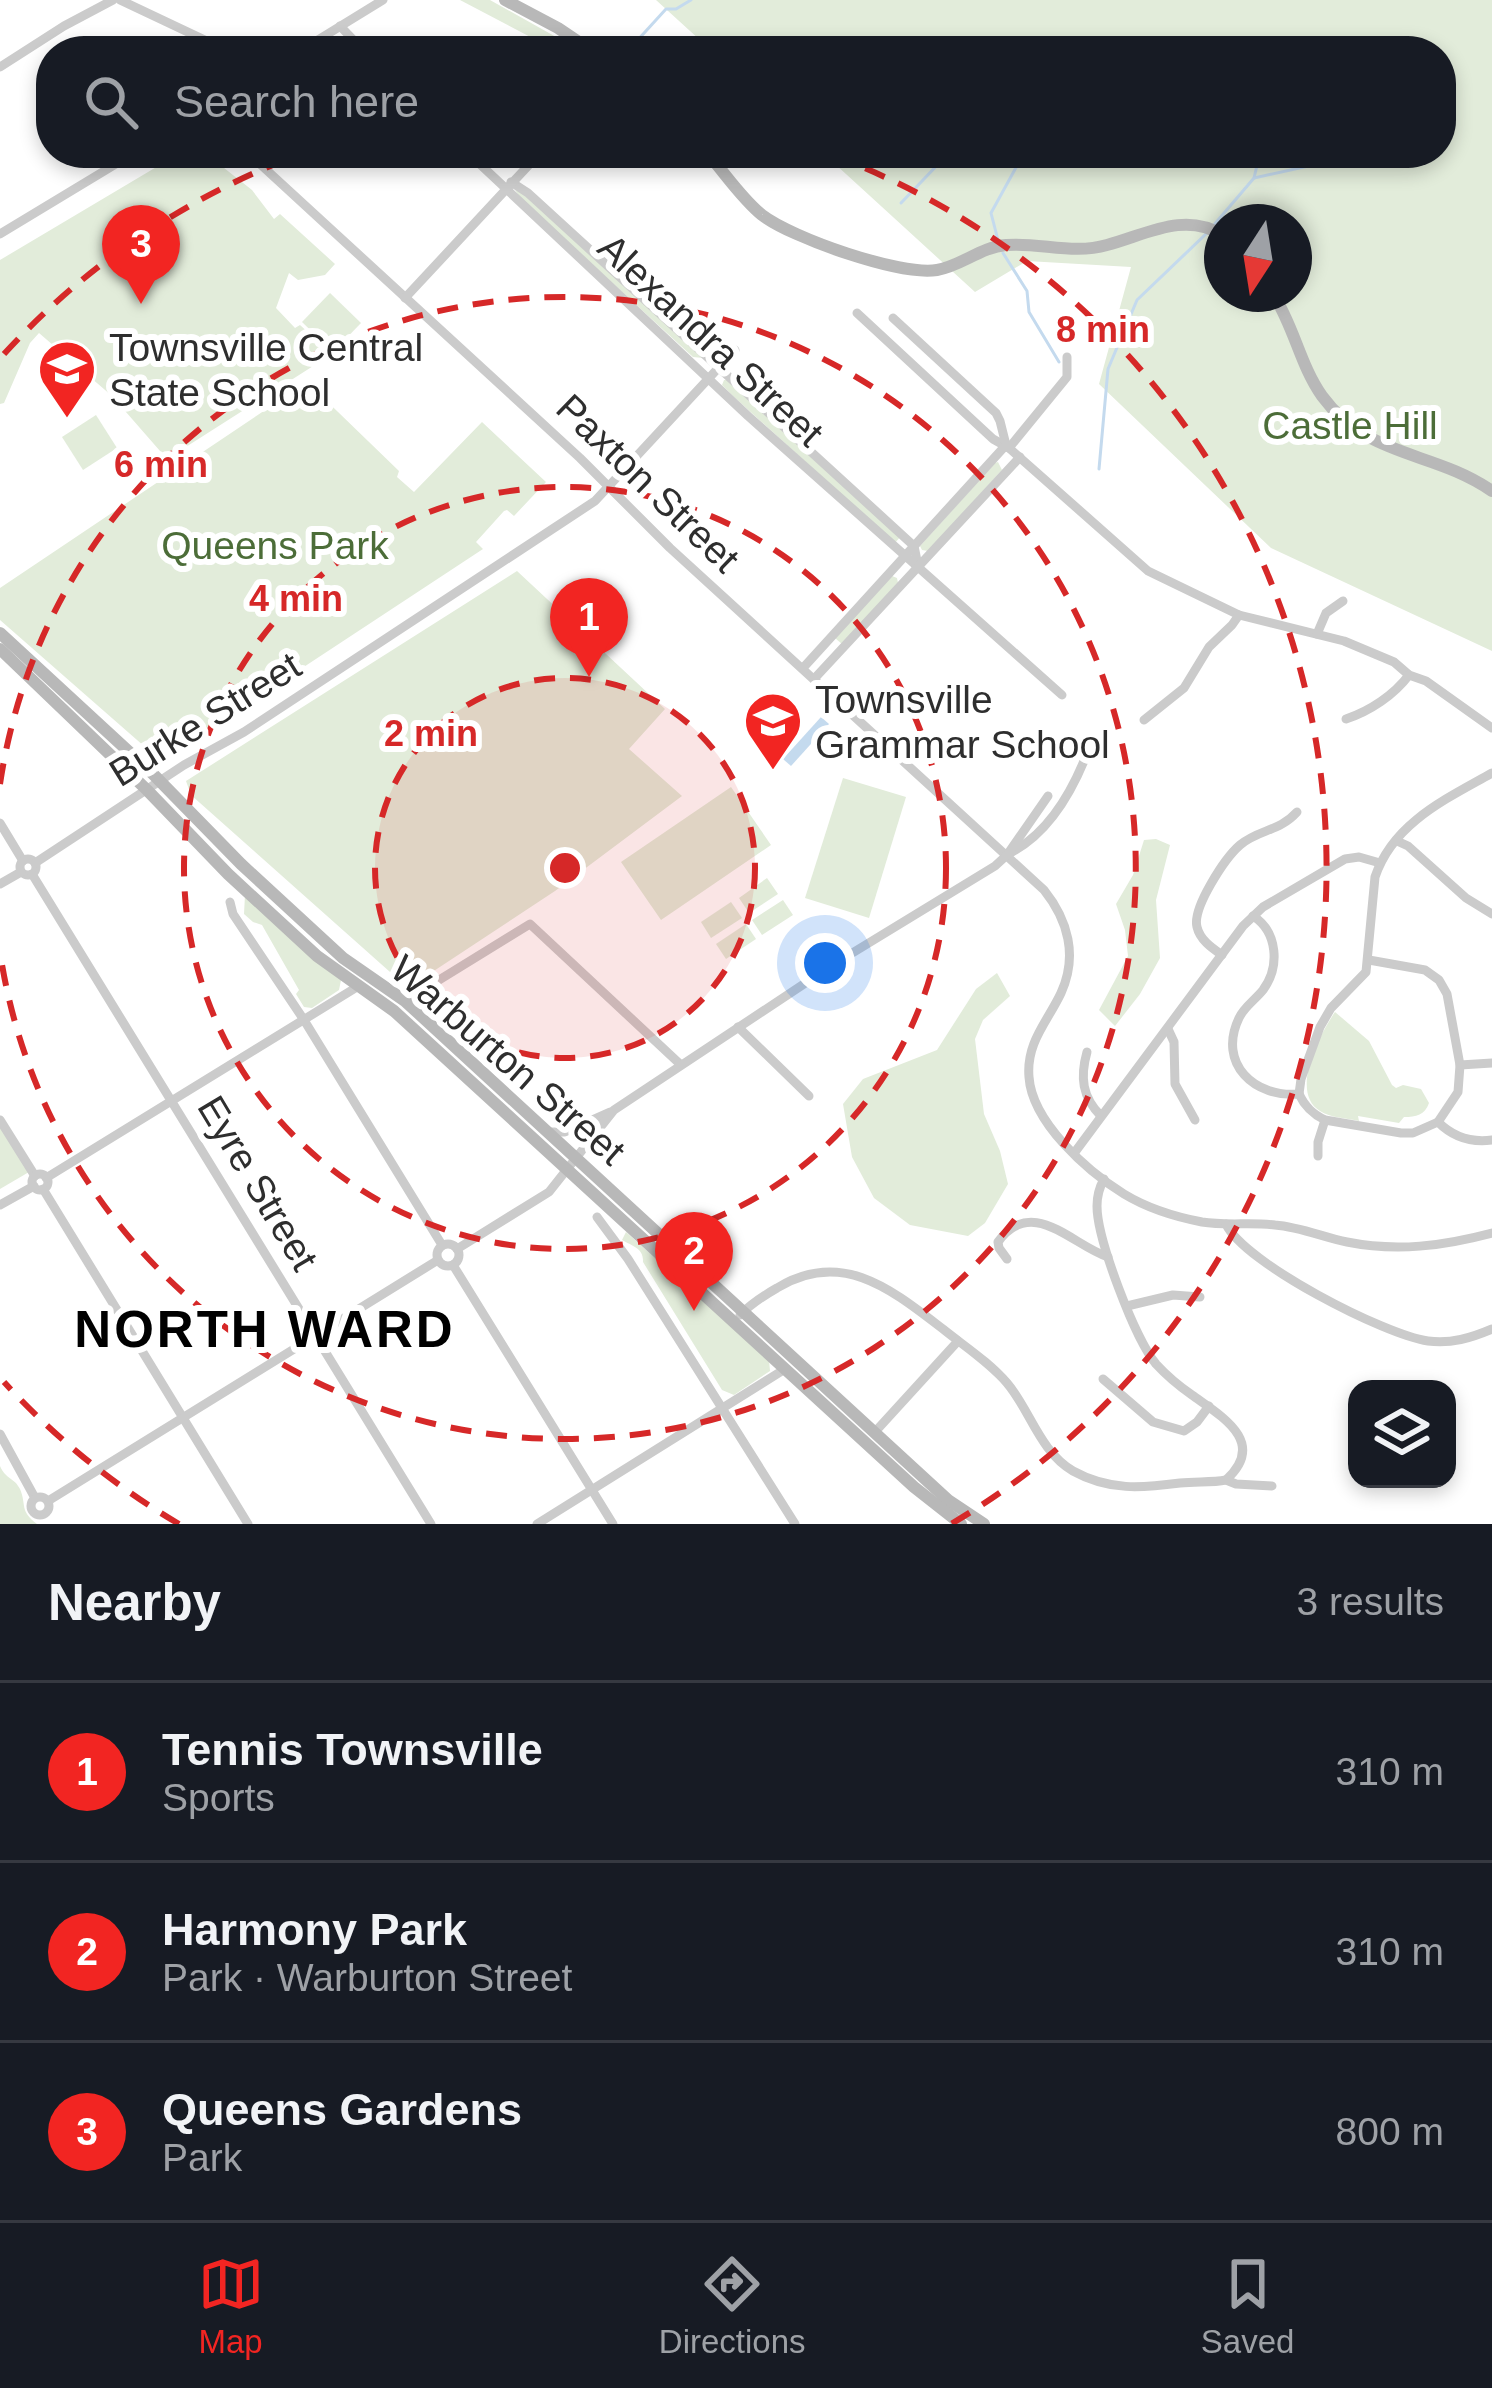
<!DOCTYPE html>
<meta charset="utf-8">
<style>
:root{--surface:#171b24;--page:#242831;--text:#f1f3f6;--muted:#9ea1a6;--line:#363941;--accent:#f22522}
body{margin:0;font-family:Arial,sans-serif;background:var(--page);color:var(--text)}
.controls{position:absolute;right:36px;bottom:36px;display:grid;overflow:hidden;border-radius:24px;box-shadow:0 6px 18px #0003}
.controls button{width:108px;height:108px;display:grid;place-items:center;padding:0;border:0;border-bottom:3px solid var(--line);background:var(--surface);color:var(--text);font:60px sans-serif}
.compass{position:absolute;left:1204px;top:204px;width:108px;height:108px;border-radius:50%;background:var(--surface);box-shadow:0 6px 18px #0003;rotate:192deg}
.you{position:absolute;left:825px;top:963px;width:42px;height:42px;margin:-30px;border:9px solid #fff;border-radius:50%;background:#1a73e8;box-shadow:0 0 0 18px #1a73e833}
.badge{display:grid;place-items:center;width:78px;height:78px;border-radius:50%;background:var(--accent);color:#fff;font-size:39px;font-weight:700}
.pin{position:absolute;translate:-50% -99px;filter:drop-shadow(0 3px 6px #0008)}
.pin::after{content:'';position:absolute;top:63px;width:42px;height:36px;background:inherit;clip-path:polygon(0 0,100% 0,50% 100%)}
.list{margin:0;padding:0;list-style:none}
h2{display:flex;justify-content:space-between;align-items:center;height:156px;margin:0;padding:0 48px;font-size:51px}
h2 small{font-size:39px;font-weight:400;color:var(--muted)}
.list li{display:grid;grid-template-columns:78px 1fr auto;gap:36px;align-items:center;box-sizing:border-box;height:180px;padding:0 48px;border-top:3px solid var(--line)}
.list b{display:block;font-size:45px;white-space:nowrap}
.list p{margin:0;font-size:39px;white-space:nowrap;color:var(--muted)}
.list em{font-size:39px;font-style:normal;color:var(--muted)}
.icon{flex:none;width:66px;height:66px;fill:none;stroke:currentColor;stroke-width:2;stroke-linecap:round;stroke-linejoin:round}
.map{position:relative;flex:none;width:1492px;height:1524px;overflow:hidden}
.search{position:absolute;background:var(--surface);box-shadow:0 6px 18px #0003;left:36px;right:36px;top:36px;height:132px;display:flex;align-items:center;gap:30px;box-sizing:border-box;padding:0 42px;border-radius:48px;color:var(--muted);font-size:45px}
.sheet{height:696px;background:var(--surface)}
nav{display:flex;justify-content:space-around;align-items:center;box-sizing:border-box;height:168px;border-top:3px solid var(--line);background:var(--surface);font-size:33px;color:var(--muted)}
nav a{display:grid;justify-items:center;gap:6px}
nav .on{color:var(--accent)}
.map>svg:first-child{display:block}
</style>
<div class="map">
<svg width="1492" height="1524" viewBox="0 0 1492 1524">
<rect width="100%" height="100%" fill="#fff"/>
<!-- green -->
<g fill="#e2ecda" fill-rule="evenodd">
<polygon points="460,0 490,0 581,51 557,51"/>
<path d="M 656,0 L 1492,0 L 1492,651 L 1271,548 L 1099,384 L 1131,267 L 1027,261 L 975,292 L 823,153 L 1441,153 L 1441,51 L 712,51 ZM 1222,222 L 1294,222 L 1294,294 L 1222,294 Z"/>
<polygon points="180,153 205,153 252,190 274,219 280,214 335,264 325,275 298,280 289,273 276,308 295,328 300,325 332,354 167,459 112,396 39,333 30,343 4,403 0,404 0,260"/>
<polygon points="515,190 523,193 703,358 693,357 522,200"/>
<polygon points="330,293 361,323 333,352 302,322"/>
<polygon points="724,380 727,380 901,536 895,543 733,396 722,385"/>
<polygon points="307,382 399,471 397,477 414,492 482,422 546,482 514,516 507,510 504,511 476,542 483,549 161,761 0,620 0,588"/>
<polygon points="96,415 117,448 83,470 62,437"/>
<polygon points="998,462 1002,470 928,551 922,550 920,546 995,463"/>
<polygon points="517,571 665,709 629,749 682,796 555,891 408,988 191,795 186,781"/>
<polygon points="892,576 897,578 898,583 842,644 835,638"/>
<polygon points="843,778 906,797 869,918 805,898"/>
<polygon points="731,787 771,845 661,920 621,862"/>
<polygon points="1156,839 1170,845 1156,900 1160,958 1140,994 1115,1026 1099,1010 1128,956 1125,930 1116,904 1133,875 1144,840"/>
<polygon points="767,878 778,894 749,913 739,898"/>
<polygon points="245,895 341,980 339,990 312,1008 304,1007 296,994 299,990 262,925 253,922 244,914"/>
<polygon points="783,900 793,915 762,935 752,920"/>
<polygon points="731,902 742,918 711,938 701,922"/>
<polygon points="746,924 756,939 726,959 716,944"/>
<polygon points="997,973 1010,996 983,1020 975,1039 984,1114 1000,1151 1008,1184 985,1223 968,1236 910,1225 874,1198 852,1157 843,1104 863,1079 937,1050 976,989"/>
<path d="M 1335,1012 L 1369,1041 L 1392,1085 L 1396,1088 L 1403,1085 L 1421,1089 L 1429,1103 C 1425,1115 1416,1117 1404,1117 L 1399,1123 L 1358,1116 L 1359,1121 C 1347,1118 1330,1118 1320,1111 C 1289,1092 1320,1034 1335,1012 Z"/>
<polygon points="0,1126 29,1172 0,1189"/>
<path d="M 626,1232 L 769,1360 L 770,1371 L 734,1395 L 722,1390 L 643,1262 C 644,1248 632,1246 622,1240 Z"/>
<path d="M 0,1466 C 6,1480 14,1477 20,1489 C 27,1506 19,1510 37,1524 L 0,1524 Z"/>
</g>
<!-- water -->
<polygon fill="#c4daee" points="821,717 829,724 791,766 783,759"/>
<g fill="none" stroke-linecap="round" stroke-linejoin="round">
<!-- stream -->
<g stroke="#c4daee" stroke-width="3">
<polyline points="550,46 556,44 568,51"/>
<polyline points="615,49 635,43 666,9 676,9 691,0"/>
<polyline points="1325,51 1336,38"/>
<polyline points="1254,178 1368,153"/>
<polyline points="901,203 946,156 963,153"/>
<polyline points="1213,226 1254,178 1260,153"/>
<polyline points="999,244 991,213 1024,153"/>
<polyline points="1003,253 1027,291 1029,312 1059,362"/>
<polyline points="1099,469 1108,369 1137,300 1207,233"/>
</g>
<!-- minor -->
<g stroke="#cbcbcb" stroke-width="9">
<polyline points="120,0 228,51"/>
<polyline points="340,26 364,51"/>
<polyline points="300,51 383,0"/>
<polyline points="0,67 64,26 113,0"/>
<path d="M 248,153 L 580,458 L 670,548 L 1044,890 C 1068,920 1078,956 1061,993 C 1048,1021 1026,1042 1029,1077 C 1032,1122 1087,1171 1124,1194 C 1147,1208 1176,1217 1202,1222 C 1226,1226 1251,1222 1275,1225 C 1300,1227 1323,1237 1347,1242 C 1397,1252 1443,1246 1492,1233"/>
<polyline points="468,153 748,416 1062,695"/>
<polyline points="511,182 528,193 914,546 918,566"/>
<polyline points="0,234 134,153"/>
<polyline points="405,298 540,153"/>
<polyline points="857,313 993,439 1009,448 1148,571 1239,615 1344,641 1394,662 1409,675 1426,681 1492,728"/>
<polyline points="1009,448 1067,377 1067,357"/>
<polyline points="1317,634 1326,613 1343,601"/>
<polyline points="803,668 1006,445 1000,421 996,413 893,318"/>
<polyline points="814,679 1020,457"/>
<path d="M 1346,719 C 1370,711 1394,695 1409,675"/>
<polyline points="1144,720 1184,688 1209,647 1232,625 1239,615"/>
<polyline points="0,823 23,861"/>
<polyline points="1397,841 1408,846 1466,898 1492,914"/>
<path d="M 1012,852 C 1053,830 1077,783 1092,740"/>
<circle cx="28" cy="867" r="8"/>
<polyline points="35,863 184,765 244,732 595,501 735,350"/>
<polyline points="32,874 431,1524"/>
<polyline points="0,884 21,872"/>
<polyline points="230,902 233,914 304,1020 442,1245"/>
<path d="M 1253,916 C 1278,932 1280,967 1263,990 C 1255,1000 1244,1007 1239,1018 C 1217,1064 1255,1098 1299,1094"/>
<path d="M 1222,955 C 1212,948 1200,940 1197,927 C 1192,908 1225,858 1240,845 C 1259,829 1279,832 1297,812"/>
<polyline points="1369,960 1425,970 1439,980 1447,994 1460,1065 1458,1092 1438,1122"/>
<polyline points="405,1001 530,924 681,1065"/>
<polyline points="738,1027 809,1096"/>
<polyline points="1168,1029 1174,1042 1175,1084 1195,1120"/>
<path d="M 1087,1052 C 1080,1077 1082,1097 1101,1116"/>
<polyline points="1460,1065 1492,1063"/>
<path d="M 1299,1094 L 1301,1079 L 1320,1027 L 1331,1008 L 1366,972 L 1375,877 C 1393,823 1446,799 1492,773"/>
<path d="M 1299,1094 C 1305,1107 1313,1114 1325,1120 L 1401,1133 L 1413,1133 L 1438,1122 C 1453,1137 1470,1143 1492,1140"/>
<polyline points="0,1120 35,1176"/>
<polyline points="548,1132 565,1132 610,1112"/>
<polyline points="1075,1152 1243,926 1263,907 1345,859 1359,857 1380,863"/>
<polyline points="1318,1156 1318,1142 1325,1120"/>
<circle cx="40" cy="1182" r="8"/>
<polyline points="46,1178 357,987"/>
<path d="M 1104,1179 C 1099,1188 1097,1195 1097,1206 C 1097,1239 1135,1339 1156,1364 C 1167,1376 1179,1386 1192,1395 C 1221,1416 1268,1442 1226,1480"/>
<polyline points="43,1189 248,1524"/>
<polyline points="0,1205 34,1186"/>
<polyline points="597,1217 628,1259 795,1524"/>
<path d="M 1226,1224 C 1244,1263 1385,1335 1428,1341 C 1451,1344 1471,1338 1492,1329"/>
<circle cx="448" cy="1255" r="11"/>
<polyline points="457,1249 549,1192 614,1110 831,966 995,866 1007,855 1048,796"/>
<path d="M 1007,1259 L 999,1248 L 998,1242 C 1032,1195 1072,1245 1108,1257"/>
<polyline points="453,1265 613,1524"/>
<polyline points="1127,1306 1173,1295 1200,1297"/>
<path d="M 740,1315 C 751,1304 763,1296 777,1288 C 842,1248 892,1290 943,1329 C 964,1346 989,1362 1007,1383 C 1030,1410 1040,1452 1073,1471 C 1109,1491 1142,1488 1180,1483 C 1196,1481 1211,1483 1226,1480 L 1236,1484 L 1272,1486"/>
<polyline points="1103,1379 1153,1422 1184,1431 1197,1422 1209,1406"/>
<polyline points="874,1433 958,1341"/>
<polyline points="0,1434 35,1498"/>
<circle cx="40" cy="1506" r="9"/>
<polyline points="48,1501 438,1260"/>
<polyline points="537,1524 785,1369"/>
</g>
<!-- secondary -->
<g stroke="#b8b8b8" stroke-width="12">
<polyline points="505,0 558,28 592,51"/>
<path d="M 707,153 C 725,173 741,198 762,215 C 792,238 900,276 937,270 C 961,266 981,247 1006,245 C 1040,242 1073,255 1107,245 C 1145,235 1185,211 1222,235"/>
<path d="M 1273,294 C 1294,326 1300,365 1322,396 C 1368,459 1433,450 1492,491"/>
<polyline points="0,633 152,773 241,864 343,958 405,1001 948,1500 984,1524"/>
<polyline points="0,649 147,790 228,874 317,956 394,1011 914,1487 961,1524"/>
</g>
</g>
<!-- distance rings -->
<circle cx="565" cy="868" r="190" fill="#d62828" fill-opacity=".12"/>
<g fill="none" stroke="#d62828" stroke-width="6" stroke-dasharray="21 15">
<circle cx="565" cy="868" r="190"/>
<circle cx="565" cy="868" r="381"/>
<path d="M0 784A571 571 0 1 1 0 952"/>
<path d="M179 1524A761 761 0 0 1 4 1382M4 354A761 761 0 0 1 298 155M832 155A761 761 0 0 1 951 1524"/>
</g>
<!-- icons -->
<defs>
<g id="school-pin" transform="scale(3)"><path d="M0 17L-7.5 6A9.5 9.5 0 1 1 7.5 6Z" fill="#f22522" stroke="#fff"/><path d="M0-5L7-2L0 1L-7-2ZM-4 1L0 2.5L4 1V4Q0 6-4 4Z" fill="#fff"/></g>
</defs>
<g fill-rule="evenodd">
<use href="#school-pin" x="67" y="369"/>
<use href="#school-pin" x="773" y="721"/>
</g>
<g text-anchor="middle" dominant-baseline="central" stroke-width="12" stroke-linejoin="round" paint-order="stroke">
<!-- street labels -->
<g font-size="39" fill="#2e2e2e" stroke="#fff">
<text transform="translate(711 340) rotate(43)">Alexandra Street</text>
<text transform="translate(648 483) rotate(44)">Paxton Street</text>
<text transform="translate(205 719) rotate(-32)">Burke Street</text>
<text transform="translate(508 1060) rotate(41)">Warburton Street</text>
<text transform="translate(258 1183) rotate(59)">Eyre Street</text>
</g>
<!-- poi labels -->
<g font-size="39" fill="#2e2e2e" stroke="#fff" text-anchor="start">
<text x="109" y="347">Townsville Central<tspan x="109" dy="45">State School</tspan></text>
<text x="815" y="699">Townsville<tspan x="815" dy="45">Grammar School</tspan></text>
</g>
<!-- park labels -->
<g font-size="39" fill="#4c6d38" stroke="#fff">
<text x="1350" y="425">Castle Hill</text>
<text x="275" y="545">Queens Park</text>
</g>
<!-- district labels -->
<g font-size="51" font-weight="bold" letter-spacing="3" fill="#000" stroke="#fff">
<text x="265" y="1329">NORTH WARD</text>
</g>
</g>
<circle cx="565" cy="868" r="18" fill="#d62828" stroke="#fff" stroke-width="6"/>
<g font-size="36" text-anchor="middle" font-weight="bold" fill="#d62828" stroke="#fff" stroke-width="12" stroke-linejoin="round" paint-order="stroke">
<text x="1103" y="342">8 min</text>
<text x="161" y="477">6 min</text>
<text x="296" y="611">4 min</text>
<text x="431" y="746">2 min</text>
</g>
</svg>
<div class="controls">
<button><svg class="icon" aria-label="layers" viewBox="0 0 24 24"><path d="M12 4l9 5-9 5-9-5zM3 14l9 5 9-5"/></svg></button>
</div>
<svg class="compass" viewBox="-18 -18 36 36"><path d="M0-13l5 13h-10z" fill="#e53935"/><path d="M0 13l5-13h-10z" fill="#9ea1a6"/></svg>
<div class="you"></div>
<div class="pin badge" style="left:589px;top:677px">1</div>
<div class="pin badge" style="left:694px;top:1311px">2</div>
<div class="pin badge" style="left:141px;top:304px">3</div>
<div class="search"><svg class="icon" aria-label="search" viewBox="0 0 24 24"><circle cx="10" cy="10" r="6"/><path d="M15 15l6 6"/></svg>Search here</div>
</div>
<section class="sheet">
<h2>Nearby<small>3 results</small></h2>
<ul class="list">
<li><span class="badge">1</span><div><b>Tennis Townsville</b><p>Sports</p></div><em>310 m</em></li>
<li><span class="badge">2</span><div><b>Harmony Park</b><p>Park · Warburton Street</p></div><em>310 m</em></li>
<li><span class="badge">3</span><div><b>Queens Gardens</b><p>Park</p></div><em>800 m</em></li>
</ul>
</section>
<nav>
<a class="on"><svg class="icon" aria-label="map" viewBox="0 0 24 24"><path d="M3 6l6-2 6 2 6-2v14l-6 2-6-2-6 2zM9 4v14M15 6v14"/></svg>Map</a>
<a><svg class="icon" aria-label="directions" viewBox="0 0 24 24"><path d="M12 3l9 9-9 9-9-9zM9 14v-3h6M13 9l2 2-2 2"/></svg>Directions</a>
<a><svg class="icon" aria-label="saved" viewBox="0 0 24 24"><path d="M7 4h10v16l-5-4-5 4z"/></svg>Saved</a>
</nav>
